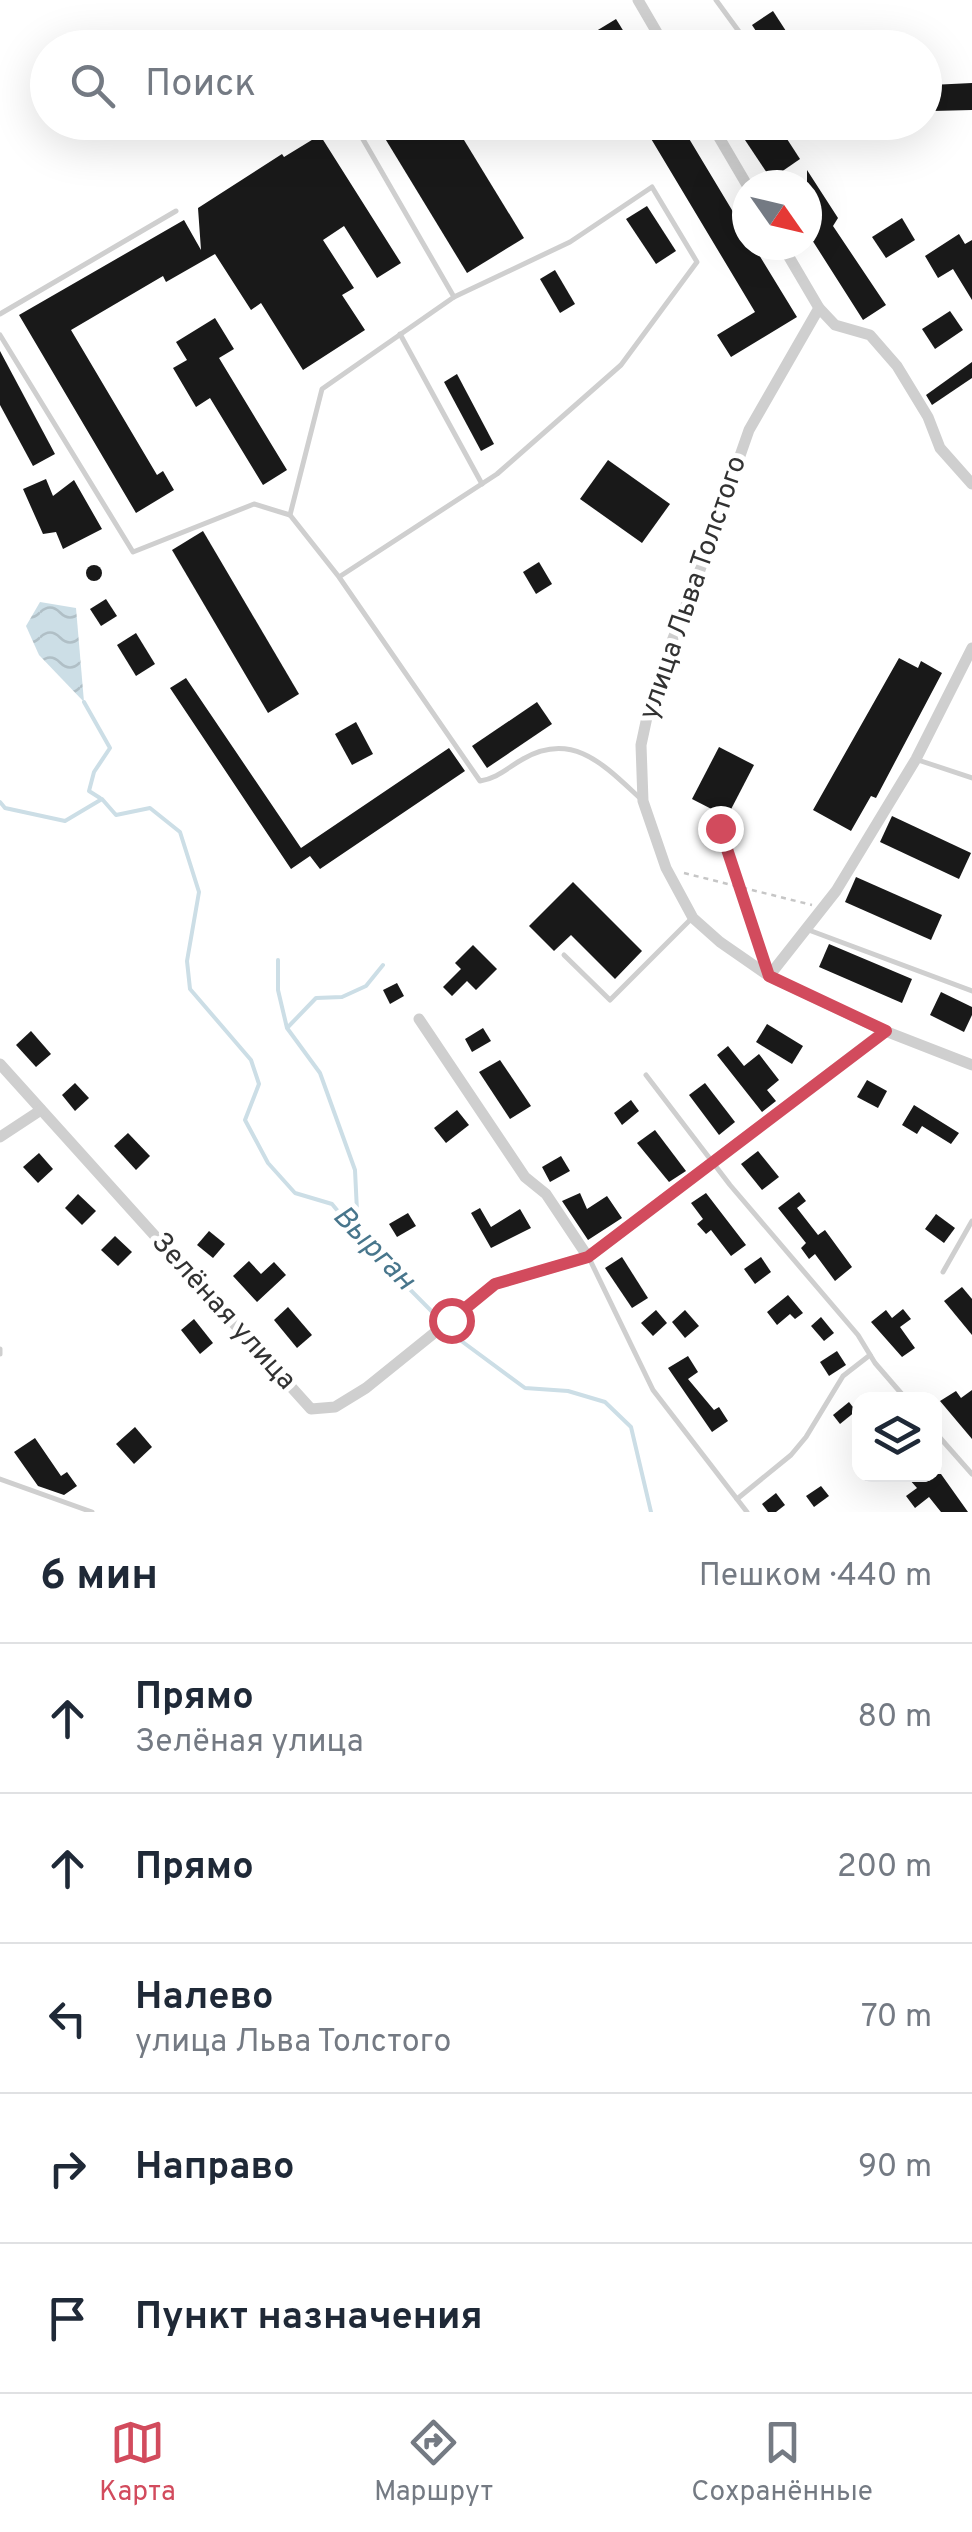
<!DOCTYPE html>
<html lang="ru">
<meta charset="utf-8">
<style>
:root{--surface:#fff;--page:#f2f2f3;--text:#1f2937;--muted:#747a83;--line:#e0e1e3;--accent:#d24b5d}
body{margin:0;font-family:Overpass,sans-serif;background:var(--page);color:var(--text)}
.controls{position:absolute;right:30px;bottom:30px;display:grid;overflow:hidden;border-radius:20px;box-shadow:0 10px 40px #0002}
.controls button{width:90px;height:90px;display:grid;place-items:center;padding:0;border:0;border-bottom:2px solid var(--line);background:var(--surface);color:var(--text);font:50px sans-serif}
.compass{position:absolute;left:732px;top:170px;width:90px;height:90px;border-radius:50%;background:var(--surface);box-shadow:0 10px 40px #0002;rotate:124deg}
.stop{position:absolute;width:30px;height:30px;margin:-22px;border:8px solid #d24b5d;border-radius:50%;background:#fff}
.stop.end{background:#d24b5d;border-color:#fff;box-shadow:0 2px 10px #0008}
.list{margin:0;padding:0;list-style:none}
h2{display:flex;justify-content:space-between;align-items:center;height:130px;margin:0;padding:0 40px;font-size:42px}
h2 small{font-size:32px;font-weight:400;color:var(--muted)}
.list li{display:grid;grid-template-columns:65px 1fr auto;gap:30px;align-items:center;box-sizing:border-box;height:150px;padding:0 40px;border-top:2px solid var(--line)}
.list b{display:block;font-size:38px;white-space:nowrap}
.list p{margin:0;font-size:32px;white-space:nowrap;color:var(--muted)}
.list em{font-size:32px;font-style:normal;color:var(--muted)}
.icon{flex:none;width:55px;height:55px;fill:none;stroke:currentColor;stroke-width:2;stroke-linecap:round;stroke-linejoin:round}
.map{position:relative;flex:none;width:972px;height:1512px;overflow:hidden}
.search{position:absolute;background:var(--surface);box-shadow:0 10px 40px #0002;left:30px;right:30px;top:30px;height:110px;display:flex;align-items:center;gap:25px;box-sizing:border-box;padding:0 35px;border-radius:55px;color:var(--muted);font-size:38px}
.sheet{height:880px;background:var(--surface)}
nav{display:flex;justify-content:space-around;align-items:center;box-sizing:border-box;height:140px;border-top:2px solid var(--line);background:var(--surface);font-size:28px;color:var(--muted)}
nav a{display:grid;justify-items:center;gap:5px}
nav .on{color:var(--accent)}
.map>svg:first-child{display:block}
</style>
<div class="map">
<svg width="972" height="1512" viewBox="0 0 972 1512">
<defs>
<pattern id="water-waves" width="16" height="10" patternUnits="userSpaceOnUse" patternTransform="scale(2.5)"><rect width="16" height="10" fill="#ccdee6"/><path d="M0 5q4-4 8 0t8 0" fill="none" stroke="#b0bfc6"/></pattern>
</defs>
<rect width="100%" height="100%" fill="#fff"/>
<!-- water -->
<polygon fill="url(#water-waves)" points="40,602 76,608 84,702 39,655 26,626"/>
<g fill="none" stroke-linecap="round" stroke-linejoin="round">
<!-- stream -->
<g stroke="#ccdee6" stroke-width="4">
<polyline points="84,702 110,748 94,772 89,791 100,798"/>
<polyline points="0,802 5,808 65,821 102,799 116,815 150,808 180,832 199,892 187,961 190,989 251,1060 259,1084 245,1120 268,1163 295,1193 332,1204 365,1244 460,1340 525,1388 568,1391 605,1402 631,1427 651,1512"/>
<polyline points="278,960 278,990 287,1028 320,1073 355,1170 358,1232"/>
<polyline points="288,1027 316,998 342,997 366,986 383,965"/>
</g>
</g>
<!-- building -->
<g fill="#191919">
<polygon points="773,11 797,48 767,48 752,25"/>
<polygon points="616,19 634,48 595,48 588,36"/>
<polygon points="972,83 972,110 932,111 931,85"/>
<polygon points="375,122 453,122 524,238 467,273"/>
<polygon points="641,122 679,122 747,235 747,245 753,245 797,317 731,357 717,335 755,312"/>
<polygon points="733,122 776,122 800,159 771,179"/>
<polygon points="320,135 401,263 377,278 344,226 323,240 354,288 342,295 365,330 303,370 261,303 251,310 215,254 166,282 163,276 71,330 157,475 163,471 174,490 136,513 19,315 184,220 201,250 198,208 282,154 284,157"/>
<polygon points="807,170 838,218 833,226 886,305 863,320 807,232"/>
<polygon points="647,206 676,251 656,264 626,219"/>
<polygon points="902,218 915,240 886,258 872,237"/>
<polygon points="959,234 965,244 972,240 972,300 953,269 938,278 925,256"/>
<polygon points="555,270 575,304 560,313 540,279"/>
<polygon points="950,311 963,330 935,349 922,329"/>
<polygon points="215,318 234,349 219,358 287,470 263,485 210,398 196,407 173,368 187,360 176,342"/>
<polygon points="0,351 55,454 33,466 0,405"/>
<polygon points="972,362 972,378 932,405 926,395"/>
<polygon points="457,374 494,444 481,451 444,382"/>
<polygon points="608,460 670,504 642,543 580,499"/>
<polygon points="46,479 53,496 74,480 102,529 63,549 56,532 43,534 23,489"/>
<polygon points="203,531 299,694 268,713 172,550"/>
<polygon points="539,562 552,584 536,594 523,572"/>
<circle cx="94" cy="573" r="8"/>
<polygon points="106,599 117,616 101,626 90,609"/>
<polygon points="136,633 155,664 136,676 117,645"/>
<polygon points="899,658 918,668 921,661 942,673 876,798 871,796 851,831 813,810"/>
<polygon points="186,678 301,848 449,748 465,771 320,869 310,856 291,869 170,688"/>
<polygon points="537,702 552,724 487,768 472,746"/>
<polygon points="356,722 373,754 352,765 335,734"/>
<polygon points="719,747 754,765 727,817 692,799"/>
<polygon points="892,816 971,853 959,879 880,842"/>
<polygon points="856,877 942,915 931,940 845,902"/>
<polygon points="573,882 642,951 615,979 571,935 554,951 529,926"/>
<polygon points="829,944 912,979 902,1003 819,967"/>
<polygon points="473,945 497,969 476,990 467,981 452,996 443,987 461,969 455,963"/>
<polygon points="397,983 404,996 390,1004 383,990"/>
<polygon points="941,992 972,1007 972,1015 964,1032 930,1015"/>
<polygon points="767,1024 803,1046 792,1064 756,1042"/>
<polygon points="483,1028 491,1041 472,1052 465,1039"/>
<polygon points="31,1031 51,1054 36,1067 16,1045"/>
<polygon points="728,1046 744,1066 759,1054 779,1080 767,1090 776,1101 762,1112 717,1055"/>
<polygon points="500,1060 531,1106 510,1119 479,1072"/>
<polygon points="867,1080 887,1091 878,1108 857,1097"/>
<polygon points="75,1083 89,1098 75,1111 62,1095"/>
<polygon points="705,1083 735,1122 719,1135 689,1095"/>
<polygon points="631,1100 639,1111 622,1125 614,1113"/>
<polygon points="914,1105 959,1133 951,1144 922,1126 917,1134 902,1125"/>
<polygon points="457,1110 469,1125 446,1143 434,1128"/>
<polygon points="655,1130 686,1171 669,1182 637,1143"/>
<polygon points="128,1133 150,1156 136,1170 114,1146"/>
<polygon points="758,1151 779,1177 762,1190 741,1164"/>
<polygon points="39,1153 53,1169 38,1183 23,1167"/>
<polygon points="561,1156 570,1171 550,1182 542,1167"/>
<polygon points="799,1192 806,1201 797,1208 818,1235 825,1230 852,1267 835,1281 815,1254 809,1259 801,1248 806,1243 778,1208"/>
<polygon points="580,1193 587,1209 607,1196 622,1218 588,1240 562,1201"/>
<polygon points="706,1193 746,1245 731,1256 711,1230 706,1234 697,1224 703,1219 691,1203"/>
<polygon points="78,1194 96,1211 82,1225 65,1208"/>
<polygon points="480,1208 491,1227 520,1209 531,1228 491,1248 471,1213"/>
<polygon points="408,1213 416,1226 397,1237 389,1224"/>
<polygon points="936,1214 955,1228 944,1243 925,1229"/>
<polygon points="209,1231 225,1244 213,1258 197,1245"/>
<polygon points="115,1236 132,1252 118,1266 101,1250"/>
<polygon points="622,1257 648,1298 632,1308 605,1268"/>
<polygon points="761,1257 771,1272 755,1284 744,1269"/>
<polygon points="249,1261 261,1274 274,1262 286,1275 257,1302 233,1276"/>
<polygon points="962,1287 972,1299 972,1335 944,1301"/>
<polygon points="788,1295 803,1313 795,1319 790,1314 777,1325 767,1312"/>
<polygon points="288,1307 312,1335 297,1348 274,1320"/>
<polygon points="903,1309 911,1319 900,1327 915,1348 902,1357 871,1322 886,1310 892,1318"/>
<polygon points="656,1310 667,1323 653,1336 641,1323"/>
<polygon points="685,1310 699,1326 685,1338 672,1322"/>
<polygon points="821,1317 834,1333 824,1341 811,1326"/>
<polygon points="194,1319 213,1343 200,1354 181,1330"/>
<polygon points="837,1351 846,1365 829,1376 820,1362"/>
<polygon points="688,1356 698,1372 688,1379 714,1410 719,1407 728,1421 712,1432 668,1368"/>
<polygon points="972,1390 972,1439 940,1401 956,1391 961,1398"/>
<polygon points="849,1402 856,1411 840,1424 833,1415"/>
<polygon points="135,1427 152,1447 134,1464 116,1444"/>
<polygon points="35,1438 61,1476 67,1472 77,1486 64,1495 38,1486 14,1452"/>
<polygon points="915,1474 941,1474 968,1512 941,1512 929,1497 915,1508 906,1496 917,1488 909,1479"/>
<polygon points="821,1486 829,1496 814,1507 806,1496"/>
<polygon points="776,1493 785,1505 776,1512 768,1512 762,1504"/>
</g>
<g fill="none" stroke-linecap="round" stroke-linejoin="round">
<!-- path -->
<g stroke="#c6c6c6" stroke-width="2.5" stroke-dasharray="5 5" stroke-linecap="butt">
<polyline points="720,828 762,956"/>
<polyline points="684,873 812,905"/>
</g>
<!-- service -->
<g stroke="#cfcfcf" stroke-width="5">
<polyline points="716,0 751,48"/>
<polyline points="353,122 454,297"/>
<polyline points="804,122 809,129"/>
<polyline points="0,314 176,211"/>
<polyline points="400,334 482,484"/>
<polyline points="0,335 133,552 254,504 290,515"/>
<path d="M 339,577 L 497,474 L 621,365 L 697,262 L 652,187 L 570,242 L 454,297 L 322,389 L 290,515 L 339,577 L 480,781 C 498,778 507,768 523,759 C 573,730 605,766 641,799"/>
<polyline points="918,760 972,778"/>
<polyline points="806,929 972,991"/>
<polyline points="564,955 610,1000 690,920"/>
<polyline points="646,1075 730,1185 858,1335 875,1363 907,1400"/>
<polyline points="590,1260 653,1390 747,1512"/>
<polyline points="943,1272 972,1221"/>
<polyline points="0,1349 0,1354"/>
<polyline points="934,1431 972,1474"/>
<polyline points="0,1479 92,1512"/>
<polyline points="737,1499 791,1455 806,1437 843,1376 870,1355"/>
</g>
<!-- minor -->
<g stroke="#cfcfcf" stroke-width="11">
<polyline points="638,0 666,48"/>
<polyline points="710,122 747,185"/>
<polyline points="782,245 819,308 835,325 870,335 897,366 928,417 940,448 972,484"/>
<polyline points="819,308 749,430 700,570 653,689 641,745 643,801 666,868 693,918 720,942 769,976 885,1031 972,1065"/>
<polyline points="769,976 836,891 916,759 972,648"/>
<polyline points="419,1019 525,1177 546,1194 588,1257"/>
<polyline points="0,1064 311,1409 335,1407 366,1388 495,1284 588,1257 885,1031"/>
<polyline points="0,1137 41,1110"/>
</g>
</g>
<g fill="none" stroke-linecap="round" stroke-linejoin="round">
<!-- route -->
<polyline stroke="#d24b5d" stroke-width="12" points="451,1320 495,1284 588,1257 886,1031 769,976 720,828"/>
</g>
<g text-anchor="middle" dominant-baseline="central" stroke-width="10" stroke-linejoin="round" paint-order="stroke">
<!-- street labels -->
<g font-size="28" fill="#323232" stroke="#fff">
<text transform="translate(694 588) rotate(-71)">улица Льва Толстого</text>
<text transform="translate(223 1312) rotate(48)">Зелёная улица</text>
</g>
<!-- water labels -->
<g font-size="30" font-style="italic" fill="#48768c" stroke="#fff">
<text transform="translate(373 1249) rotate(46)">Вырган</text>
</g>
</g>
</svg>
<div class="controls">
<button><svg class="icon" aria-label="layers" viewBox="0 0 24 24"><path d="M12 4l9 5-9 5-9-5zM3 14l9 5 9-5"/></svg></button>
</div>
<svg class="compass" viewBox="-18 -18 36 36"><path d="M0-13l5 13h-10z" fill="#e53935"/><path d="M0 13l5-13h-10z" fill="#747a83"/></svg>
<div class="stop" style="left:451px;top:1320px"></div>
<div class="stop end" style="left:720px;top:828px"></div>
<div class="search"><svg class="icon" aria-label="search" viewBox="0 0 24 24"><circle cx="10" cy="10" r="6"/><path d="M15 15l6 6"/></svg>Поиск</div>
</div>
<section class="sheet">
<h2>6 мин<small>Пешком · 440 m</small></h2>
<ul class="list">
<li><svg class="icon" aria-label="ahead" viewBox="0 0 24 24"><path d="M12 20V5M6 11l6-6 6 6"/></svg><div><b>Прямо</b><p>Зелёная улица</p></div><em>80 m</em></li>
<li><svg class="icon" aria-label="ahead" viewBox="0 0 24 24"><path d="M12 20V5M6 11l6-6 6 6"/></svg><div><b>Прямо</b></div><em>200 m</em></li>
<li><svg class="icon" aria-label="left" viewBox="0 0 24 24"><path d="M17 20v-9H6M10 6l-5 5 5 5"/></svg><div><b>Налево</b><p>улица Льва Толстого</p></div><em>70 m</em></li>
<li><svg class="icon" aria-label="right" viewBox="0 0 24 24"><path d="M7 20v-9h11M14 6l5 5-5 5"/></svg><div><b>Направо</b></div><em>90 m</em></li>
<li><svg class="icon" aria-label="arrive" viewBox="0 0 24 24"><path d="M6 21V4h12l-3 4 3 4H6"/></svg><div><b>Пункт назначения</b></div></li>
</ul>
</section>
<nav>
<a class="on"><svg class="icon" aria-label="map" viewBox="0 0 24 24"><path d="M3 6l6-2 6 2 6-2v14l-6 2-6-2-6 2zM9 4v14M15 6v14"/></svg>Карта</a>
<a><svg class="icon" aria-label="directions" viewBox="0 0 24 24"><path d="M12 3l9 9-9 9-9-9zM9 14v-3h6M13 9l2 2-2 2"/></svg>Маршрут</a>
<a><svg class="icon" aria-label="saved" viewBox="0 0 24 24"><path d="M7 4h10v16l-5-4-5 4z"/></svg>Сохранённые</a>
</nav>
